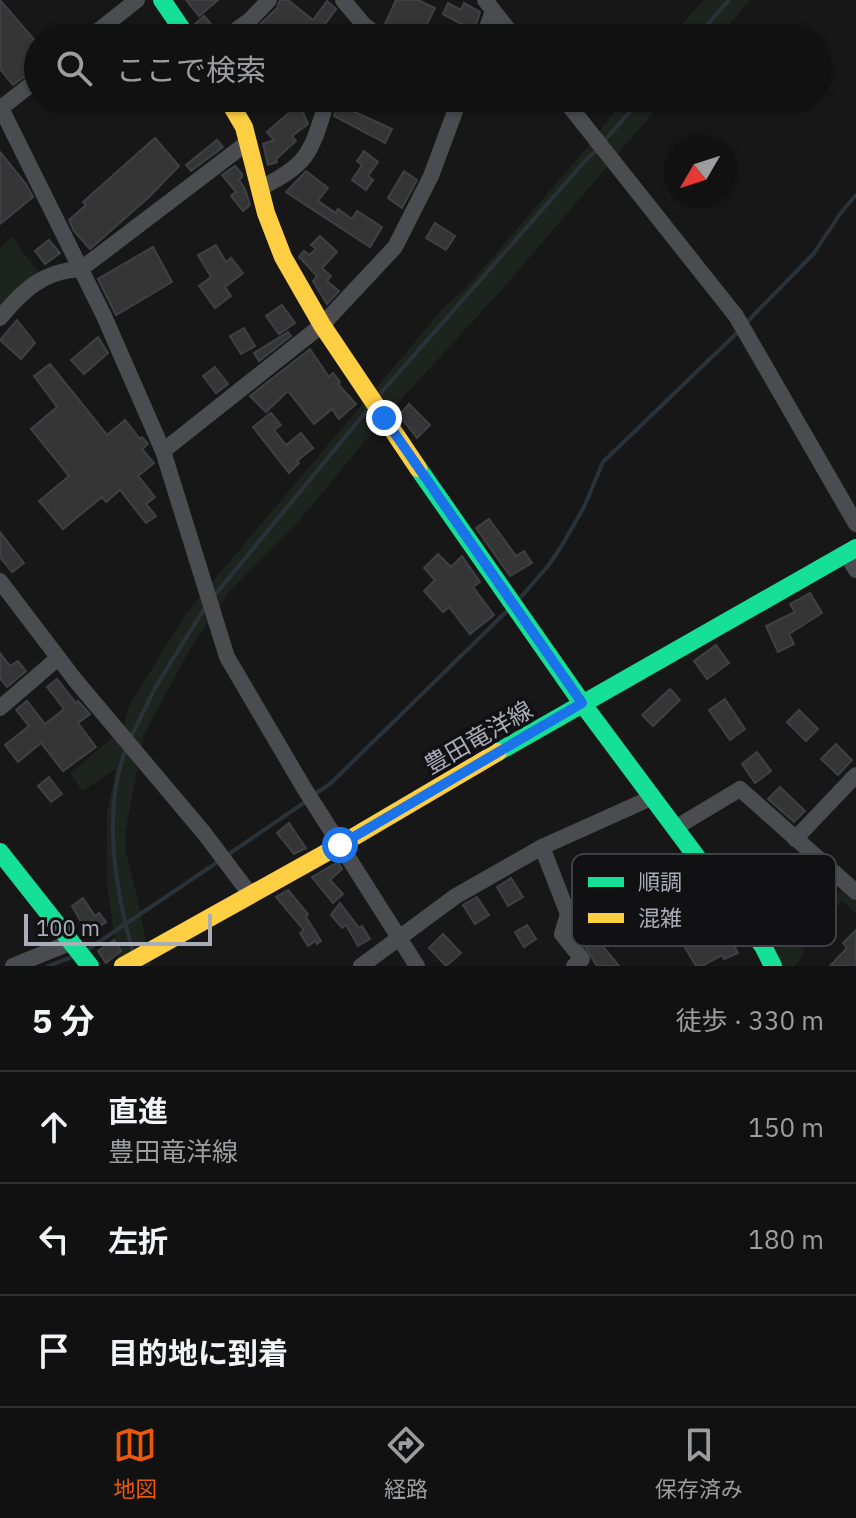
<!DOCTYPE html>
<html lang="ja">
<meta charset="utf-8">
<style>
:root{--surface:#111;--page:#1e1f1f;--text:#f1f3f6;--muted:#9c9d9f;--line:#303131;--accent:#ea580c}
body{margin:0;font-family:"IBM Plex Sans","Noto Sans JP",sans-serif;background:var(--page);color:var(--text)}
.compass{position:absolute;left:664px;top:136px;width:72px;height:72px;border-radius:50%;background:var(--surface);box-shadow:0 2px 6px #0004;rotate:231deg}
.scale{position:absolute;left:24px;bottom:20px;width:188px;box-sizing:border-box;padding-left:8px;border:4px solid #a8adb8;border-top:0;font-size:22px;line-height:28px;white-space:nowrap;color:#a8adb8;-webkit-text-stroke:6px #111113;paint-order:stroke}
.stop{position:absolute;width:24px;height:24px;margin:-18px;border:6px solid #1a73e8;border-radius:50%;background:#fff}
.stop.end{background:#1a73e8;border-color:#fff;box-shadow:0 2px 8px #0008}
.list{margin:0;padding:0;list-style:none}
h2{display:flex;justify-content:space-between;align-items:center;height:104px;margin:0;padding:0 32px;font-size:34px}
h2 small{font-size:26px;font-weight:400;color:var(--muted)}
.list li{display:grid;grid-template-columns:52px 1fr auto;gap:24px;align-items:center;box-sizing:border-box;height:112px;padding:0 32px;border-top:2px solid var(--line)}
.list b{display:block;font-size:30px;white-space:nowrap}
.list p{margin:0;font-size:26px;white-space:nowrap;color:var(--muted)}
.list em{font-size:26px;font-style:normal;color:var(--muted)}
.icon{flex:none;width:44px;height:44px;fill:none;stroke:currentColor;stroke-width:2;stroke-linecap:round;stroke-linejoin:round}
.map{position:relative;flex:none;width:856px;height:966px;overflow:hidden}
.search{position:absolute;background:var(--surface);box-shadow:0 2px 6px #0004;left:24px;right:24px;top:24px;height:88px;display:flex;align-items:center;gap:20px;box-sizing:border-box;padding:0 28px;border-radius:44px;color:var(--muted);font-size:30px}
.sheet{height:440px;background:var(--surface)}
nav{display:flex;justify-content:space-around;align-items:center;box-sizing:border-box;height:112px;border-top:2px solid var(--line);background:var(--surface);font-size:22px;color:var(--muted)}
nav a{display:grid;justify-items:center;gap:4px}
nav .on{color:var(--accent)}
.map>svg:first-child{display:block}
</style>
<div class="map">
<svg width="856" height="966" viewBox="0 0 856 966">
<rect width="100%" height="100%" fill="#171717"/>
<!-- green -->
<g fill="#1d241e">
<polygon points="704,0 750,0 718,38 669,38"/>
<polygon points="624,98 666,98 506,285 384,418 299,521 230,591 192,646 144,734 126,828 125,849 137,896 151,966 119,966 107,885 107,814 116,769 82,791 70,773 119,732 122,735 128,708 186,613 446,305 464,290 592,142"/>
<polygon points="12,237 42,277 0,308 0,248"/>
<path d="M 843,890 L 856,901 L 856,914 L 843,901 L 828,913 L 819,935 C 814,915 828,901 843,890 Z"/>
<polygon points="797,941 805,951 795,966 776,966 771,950"/>
</g>
<g fill="none" stroke-linecap="round" stroke-linejoin="round">
<!-- stream -->
<g stroke="#2a3239" stroke-width="4">
<polyline points="696,38 729,0"/>
<polyline points="604,141 642,98"/>
<polyline points="746,323 814,253 840,214 856,195"/>
<polyline points="379,395 585,161 599,148"/>
<polyline points="214,596 369,408"/>
<polyline points="520,598 548,566 561,547 584,507 603,462 740,330"/>
<polyline points="131,737 156,686 206,606"/>
<path d="M 126,749 C 102,809 115,891 133,952"/>
<polyline points="315,794 331,783 508,610"/>
<polyline points="226,856 308,800"/>
<polyline points="87,950 219,861"/>
<polyline points="48,966 72,957"/>
</g>
</g>
<!-- building -->
<g fill="#353536" stroke="#3f4043" stroke-width="2">
<polygon points="0,0 38,44 38,67 13,85 0,69"/>
<polygon points="186,0 218,0 199,16"/>
<polygon points="280,0 288,0 313,20 327,1 336,9 321,30 333,38 304,38 295,32 292,36 280,25 268,38 246,38 277,8"/>
<polygon points="396,0 418,0 435,8 420,38 395,38 384,26"/>
<polygon points="448,3 461,10 464,3 480,12 474,31 443,14"/>
<polygon points="204,16 217,31 212,38 202,38 195,24"/>
<polygon points="282,98 316,98 303,113 308,124 292,136 296,141 276,159 277,162 268,165 263,144 274,140 267,132 293,109"/>
<polygon points="340,98 350,98 346,108 392,129 385,143 334,116"/>
<polygon points="155,138 179,166 149,197 90,249 74,231 69,220 86,205 83,202"/>
<polygon points="217,140 223,147 191,171 186,165"/>
<polygon points="364,151 378,162 368,176 373,180 366,190 352,180 362,165 357,161"/>
<polygon points="0,152 26,184 33,197 0,224"/>
<polygon points="235,166 242,174 242,177 239,180 245,189 250,205 243,211 231,196 236,192 222,175"/>
<polygon points="306,171 328,188 318,201 336,213 338,209 352,219 357,211 382,227 370,247 286,192"/>
<polygon points="404,171 417,180 402,208 388,198"/>
<polygon points="435,223 455,236 446,250 426,238"/>
<polygon points="320,236 337,252 322,268 331,276 327,281 339,291 327,304 313,281 317,276 299,257 304,251 309,255 316,249 311,245"/>
<polygon points="49,240 60,253 45,264 35,251"/>
<polygon points="216,245 226,262 231,258 243,273 225,287 231,296 215,308 199,286 211,277 198,255"/>
<polygon points="153,247 172,282 116,315 98,279"/>
<polygon points="282,305 295,323 279,334 266,316"/>
<polygon points="17,320 35,343 21,359 0,340"/>
<polygon points="244,328 255,346 241,354 230,336"/>
<polygon points="288,332 291,336 259,361 254,353"/>
<polygon points="98,337 108,353 84,374 71,360"/>
<polygon points="310,349 329,377 333,373 340,382 338,384 356,404 339,419 332,409 314,424 288,391 266,412 250,396"/>
<polygon points="50,364 107,435 125,420 140,439 142,437 148,444 142,449 154,463 138,476 155,497 146,504 156,516 146,523 120,490 106,502 102,497 63,529 39,501 69,476 31,429 57,407 34,376"/>
<polygon points="215,367 228,384 216,393 203,376"/>
<polygon points="409,404 430,425 417,438 399,415"/>
<polygon points="271,413 281,425 274,430 286,445 301,433 313,448 297,461 299,463 289,473 253,427"/>
<polygon points="489,519 516,556 524,551 532,563 510,576 476,528"/>
<polygon points="0,532 24,563 12,572 0,557"/>
<polygon points="438,554 451,567 462,556 480,582 473,587 494,615 470,634 449,607 443,612 424,591 435,580 424,568"/>
<polygon points="810,593 822,613 789,634 794,644 778,652 766,626 795,612 790,604"/>
<polygon points="716,645 729,663 707,679 694,661"/>
<polygon points="0,653 10,666 18,661 26,671 7,687 0,678"/>
<polygon points="57,679 76,703 78,701 90,714 78,723 96,747 63,771 41,743 18,762 5,745 29,726 16,710 27,701 45,724 64,709 47,687"/>
<polygon points="670,689 680,700 653,726 642,715"/>
<polygon points="725,699 745,729 730,740 709,710"/>
<polygon points="799,710 818,729 806,741 787,722"/>
<polygon points="836,744 852,760 838,775 821,759"/>
<polygon points="757,752 771,771 755,783 742,764"/>
<polygon points="49,777 62,794 51,802 38,786"/>
<polygon points="780,787 805,811 794,822 768,799"/>
<polygon points="289,823 306,848 294,854 277,833"/>
<polygon points="338,862 342,869 330,880 343,894 333,903 312,877"/>
<polygon points="511,878 523,897 508,906 497,887"/>
<polygon points="288,890 308,914 306,917 321,941 317,944 315,941 308,946 300,933 304,930 276,897"/>
<polygon points="477,897 489,915 475,924 463,905"/>
<polygon points="83,898 95,916 99,913 106,922 88,934 72,906"/>
<polygon points="340,903 359,928 362,926 370,939 358,946 346,925 342,928 331,915"/>
<polygon points="717,914 738,953 724,959 722,955 702,966 696,966 680,939 704,925 702,921"/>
<polygon points="527,925 536,939 524,947 515,932"/>
<polygon points="856,930 856,966 830,966 847,948 843,943"/>
<polygon points="591,932 619,966 597,966 581,940"/>
<polygon points="443,934 461,953 446,966 429,948"/>
<polygon points="114,940 121,951 106,963 98,951"/>
</g>
<g fill="none" stroke-linecap="round" stroke-linejoin="round">
<!-- street -->
<g stroke="#4b4c50" stroke-width="16">
<polyline points="343,0 364,25 382,38"/>
<polyline points="485,0 515,38"/>
<polyline points="89,38 137,0"/>
<polyline points="225,38 250,20 269,0"/>
<polyline points="483,38 493,11"/>
<polyline points="563,98 736,316 856,524"/>
<polyline points="0,106 104,316 163,451 227,657 304,788 417,966"/>
<polyline points="1,108 38,79"/>
<path d="M 260,188 C 312,163 311,150 328,98"/>
<path d="M 0,318 C 23,290 43,271 81,269 L 248,142"/>
<polyline points="163,451 322,325 395,247 431,176 460,98"/>
<polyline points="846,554 856,570"/>
<polyline points="0,581 76,681 204,833 250,894"/>
<polyline points="0,708 58,658"/>
<polyline points="675,828 740,789 856,892"/>
<polyline points="795,839 856,775"/>
<polyline points="542,847 568,914 562,934 582,959 574,966"/>
<polyline points="13,966 72,942"/>
<polyline points="361,966 456,896 542,847 651,798"/>
</g>
<!-- fast -->
<g stroke="#16e098" stroke-width="18">
<polyline points="162,0 188,38"/>
<polyline points="418,468 582,703 763,946 773,966"/>
<polyline points="498,752 856,548"/>
<polyline points="0,852 90,966"/>
</g>
<!-- slow -->
<g stroke="#ffcf43" stroke-width="18">
<polyline points="227,98 244,127 266,213 283,257 322,325 418,468"/>
<polyline points="123,966 340,845 498,752"/>
</g>
</g>
<g fill="none" stroke-linecap="round" stroke-linejoin="round">
<!-- route -->
<polyline stroke="#1a73e8" stroke-width="10" points="340,845 582,703 384,418"/>
</g>
<g text-anchor="middle" dominant-baseline="central" stroke-width="7" stroke-linejoin="round" paint-order="stroke">
<!-- street labels -->
<g font-size="24" fill="#a8adb8" stroke="#111113">
<text transform="translate(478 737) rotate(-30)">豊田竜洋線</text>
</g>
</g>
<!-- legend -->
<rect x="572" y="854" width="264" height="92" rx="12" fill="#111113" stroke="#3e4045" stroke-width="2"/>
<rect x="588" y="877" width="36" height="10" fill="#16e098"/>
<rect x="588" y="913" width="36" height="10" fill="#ffcf43"/>
<g font-size="22" fill="#a8adb8">
<text x="638" y="890">順調</text>
<text x="638" y="926">混雑</text>
</g>
</svg>
<svg class="compass" viewBox="-18 -18 36 36"><path d="M0-13l5 13h-10z" fill="#e53935"/><path d="M0 13l5-13h-10z" fill="#9c9d9f"/></svg>
<div class="scale">100 m</div>
<div class="stop" style="left:340px;top:845px"></div>
<div class="stop end" style="left:384px;top:418px"></div>
<div class="search"><svg class="icon" aria-label="search" viewBox="0 0 24 24"><circle cx="10" cy="10" r="6"/><path d="M15 15l6 6"/></svg>ここで検索</div>
</div>
<section class="sheet">
<h2>5 分<small>徒歩 · 330 m</small></h2>
<ul class="list">
<li><svg class="icon" aria-label="ahead" viewBox="0 0 24 24"><path d="M12 20V5M6 11l6-6 6 6"/></svg><div><b>直進</b><p>豊田竜洋線</p></div><em>150 m</em></li>
<li><svg class="icon" aria-label="left" viewBox="0 0 24 24"><path d="M17 20v-9H6M10 6l-5 5 5 5"/></svg><div><b>左折</b></div><em>180 m</em></li>
<li><svg class="icon" aria-label="arrive" viewBox="0 0 24 24"><path d="M6 21V4h12l-3 4 3 4H6"/></svg><div><b>目的地に到着</b></div></li>
</ul>
</section>
<nav>
<a class="on"><svg class="icon" aria-label="map" viewBox="0 0 24 24"><path d="M3 6l6-2 6 2 6-2v14l-6 2-6-2-6 2zM9 4v14M15 6v14"/></svg>地図</a>
<a><svg class="icon" aria-label="directions" viewBox="0 0 24 24"><path d="M12 3l9 9-9 9-9-9zM9 14v-3h6M13 9l2 2-2 2"/></svg>経路</a>
<a><svg class="icon" aria-label="saved" viewBox="0 0 24 24"><path d="M7 4h10v16l-5-4-5 4z"/></svg>保存済み</a>
</nav>
